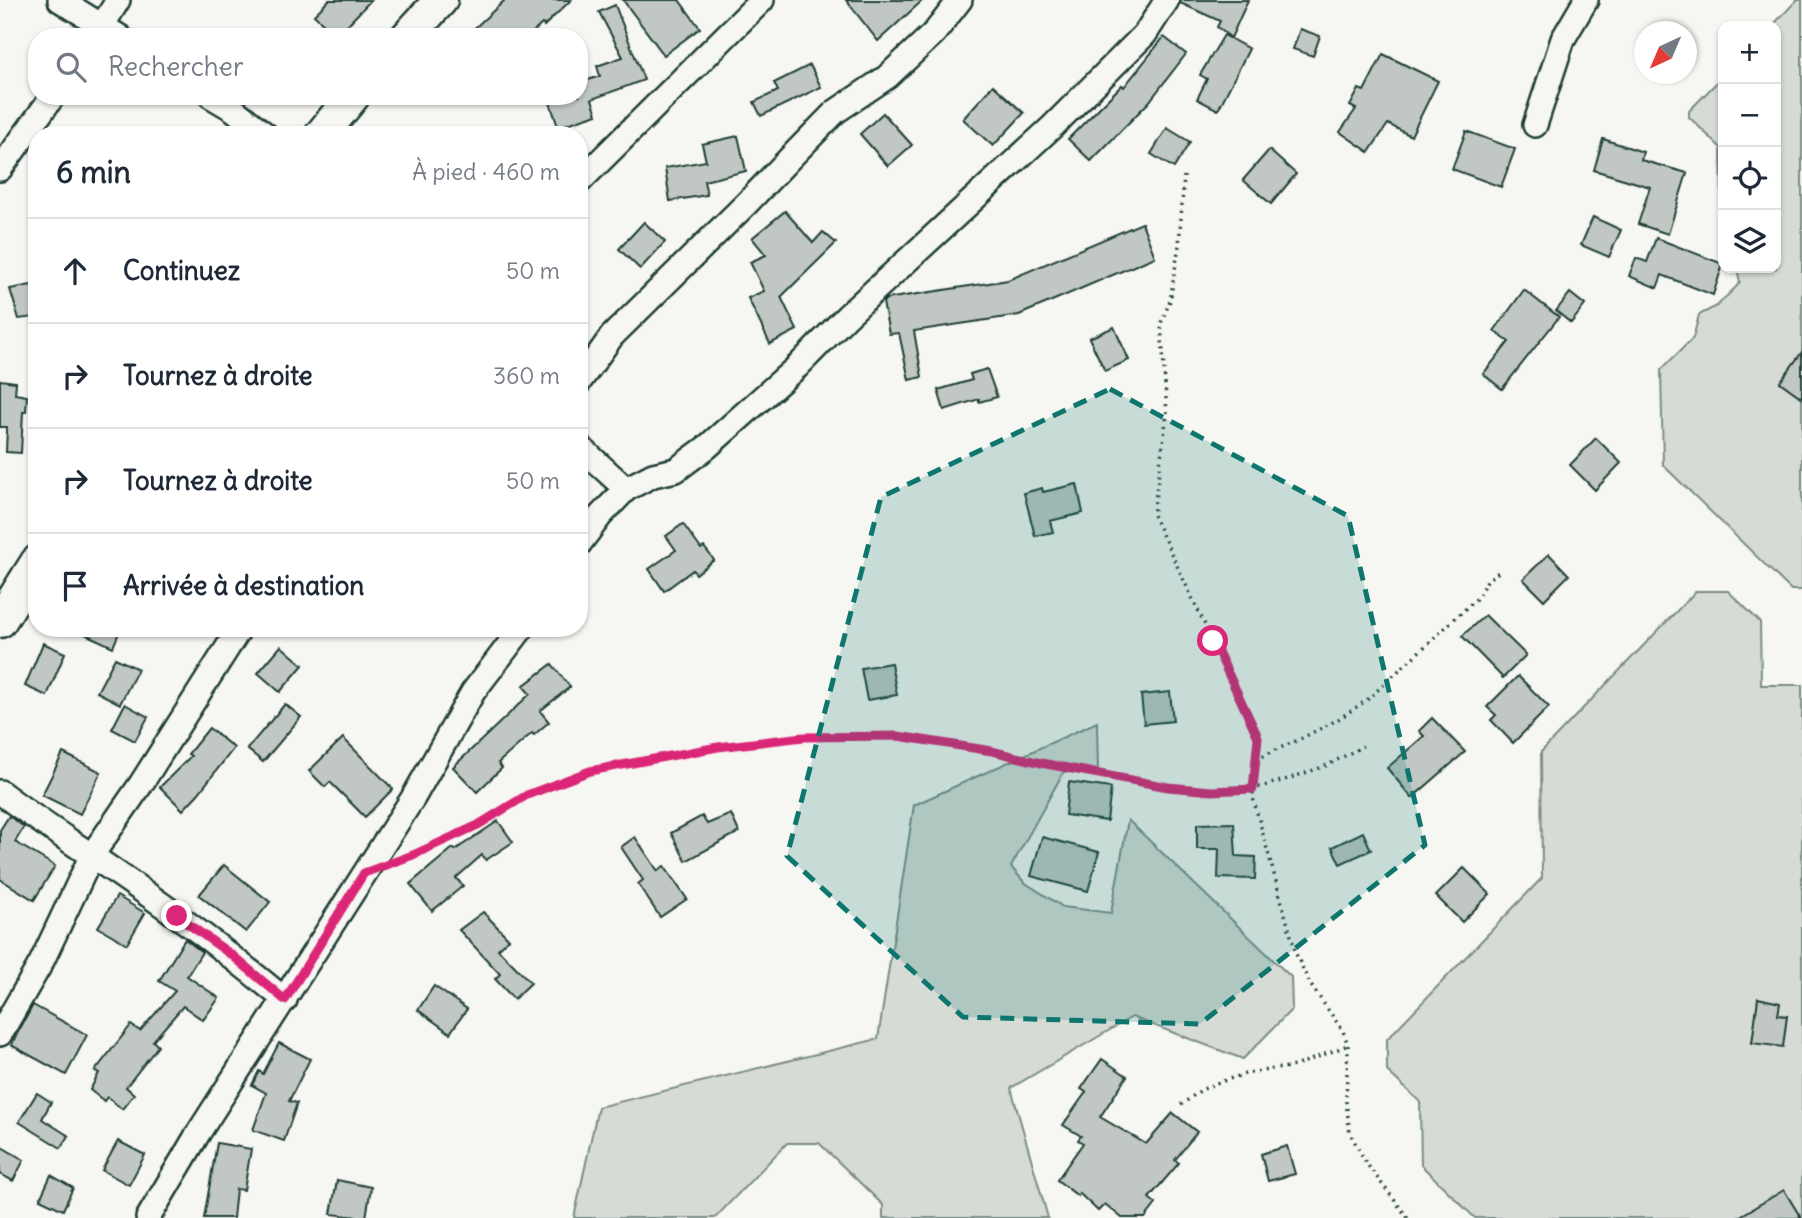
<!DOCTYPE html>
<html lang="fr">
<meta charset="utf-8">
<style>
:root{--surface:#fff;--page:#f6f6f7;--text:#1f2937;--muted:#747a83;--line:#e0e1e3}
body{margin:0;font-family:Delius,sans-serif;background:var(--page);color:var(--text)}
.controls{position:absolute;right:21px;top:21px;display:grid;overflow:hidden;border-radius:14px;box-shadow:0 2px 5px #0004}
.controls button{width:63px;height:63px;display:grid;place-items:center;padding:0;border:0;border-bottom:2px solid var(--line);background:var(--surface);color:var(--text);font:35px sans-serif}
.compass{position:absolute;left:1634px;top:21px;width:63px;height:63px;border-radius:50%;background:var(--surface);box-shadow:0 2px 5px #0004;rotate:224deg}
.stop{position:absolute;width:21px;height:21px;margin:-16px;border:5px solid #db2777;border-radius:50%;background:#fff}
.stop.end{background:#db2777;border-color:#fff;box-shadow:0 2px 7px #0008}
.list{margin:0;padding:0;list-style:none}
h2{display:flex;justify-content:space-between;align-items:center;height:91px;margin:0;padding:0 28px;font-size:30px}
h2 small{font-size:23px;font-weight:400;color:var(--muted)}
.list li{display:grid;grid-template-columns:46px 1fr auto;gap:21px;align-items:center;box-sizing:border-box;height:105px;padding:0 28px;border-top:2px solid var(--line)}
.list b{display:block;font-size:26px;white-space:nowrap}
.list em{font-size:23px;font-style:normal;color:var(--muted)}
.icon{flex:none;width:38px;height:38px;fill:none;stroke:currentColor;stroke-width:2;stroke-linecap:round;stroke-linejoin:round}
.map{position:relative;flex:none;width:1802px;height:1218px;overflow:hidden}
.search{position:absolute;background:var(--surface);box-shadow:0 2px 5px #0004;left:28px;top:28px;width:560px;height:77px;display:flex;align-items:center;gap:18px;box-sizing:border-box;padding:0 24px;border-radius:28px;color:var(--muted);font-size:26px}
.panel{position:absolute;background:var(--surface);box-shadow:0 2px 5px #0004;left:28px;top:126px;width:560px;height:511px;border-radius:28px}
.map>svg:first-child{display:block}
</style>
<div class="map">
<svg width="1802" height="1218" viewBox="0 0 1802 1218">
<rect width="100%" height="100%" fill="#f6f6f2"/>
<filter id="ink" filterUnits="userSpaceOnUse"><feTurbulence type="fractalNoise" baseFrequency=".0143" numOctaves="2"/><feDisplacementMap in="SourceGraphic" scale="14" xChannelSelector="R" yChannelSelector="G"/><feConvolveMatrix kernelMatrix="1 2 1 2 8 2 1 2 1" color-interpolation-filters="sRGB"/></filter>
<g filter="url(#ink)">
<!-- green -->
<g fill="#d6dbd6" stroke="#7a8c85" stroke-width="2">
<polygon points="1797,0 1802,0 1802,590 1791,590 1663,465 1661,370 1693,338 1699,315 1717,306 1740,283 1737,268 1776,268 1776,26 1772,26"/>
<polygon points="1723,76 1723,244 1721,148 1689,117 1689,111"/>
<polygon points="1696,591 1728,591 1760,622 1761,685 1802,685 1802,1218 1475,1218 1421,1165 1420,1102 1387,1071 1387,1039 1542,878 1541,752"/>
<polygon points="1097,722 1098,775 1064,771 1011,867 1024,882 1063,907 1111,913 1128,820 1291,977 1292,1009 1243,1059 1132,1017 1011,1088 1048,1218 883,1218 883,1205 819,1143 787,1143 715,1218 574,1218 598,1107 878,1039 914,805"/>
</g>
<!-- building -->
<g fill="#c1c8c3" stroke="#1f3d34" stroke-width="2">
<polygon points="329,0 371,0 337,36 314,15"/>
<polygon points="505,0 571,0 544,26 542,24 528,37 465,37"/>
<polygon points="623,0 679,0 700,28 664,55"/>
<polygon points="846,0 923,0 878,41"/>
<polygon points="1181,0 1248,0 1231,38 1217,27 1220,21 1180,3"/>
<polygon points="615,5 644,80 592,99 597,114 558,127 548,96 579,96 579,83 600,76 597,66 623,57 599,12"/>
<polygon points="1300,29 1320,36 1313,56 1293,49"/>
<polygon points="1224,35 1249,49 1218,110 1197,99 1207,79 1200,75"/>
<polygon points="1164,37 1186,54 1149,102 1091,161 1068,139 1122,85 1124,87"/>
<polygon points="1383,54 1438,81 1411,136 1388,124 1369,152 1340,132 1356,109 1350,106 1359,89 1364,91"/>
<polygon points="810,65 821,87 761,116 754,102 778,91 774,83"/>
<polygon points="993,85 1024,113 993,146 963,119"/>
<polygon points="883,113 912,145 888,166 860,134"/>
<polygon points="1167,128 1190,142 1174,168 1151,154"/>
<polygon points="1466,131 1515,149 1501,187 1452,169"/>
<polygon points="738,136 746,171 704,181 707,195 670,201 665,168 706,161 702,144"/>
<polygon points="1603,139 1643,152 1641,160 1687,173 1668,234 1638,224 1650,187 1594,170"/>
<polygon points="1269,150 1296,174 1271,204 1243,180"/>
<polygon points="785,211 813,243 823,232 836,243 781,297 797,330 770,344 748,298 764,291 750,262 766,255 752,238"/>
<polygon points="1593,217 1621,230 1609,257 1581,245"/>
<polygon points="644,222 665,242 640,269 619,249"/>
<polygon points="1142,223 1155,257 1019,315 914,331 922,377 909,380 899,333 889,334 883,302 886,299 1008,280"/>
<polygon points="1656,238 1723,264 1713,295 1662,275 1657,288 1629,276 1636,258 1647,262"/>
<polygon points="37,284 37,304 33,304 35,317 19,319 10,289"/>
<polygon points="1524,290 1559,317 1502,389 1483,374 1509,342 1494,331"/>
<polygon points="1570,293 1585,305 1571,323 1556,311"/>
<polygon points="1114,327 1129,360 1105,371 1089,338"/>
<polygon points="1802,352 1802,398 1780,382"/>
<polygon points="987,369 997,397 979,402 979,399 944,410 938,390 972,380 970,374"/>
<polygon points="0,380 16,382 15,394 27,396 26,412 23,412 21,453 6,452 7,427 0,427"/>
<polygon points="1596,438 1621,463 1595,490 1570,465"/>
<polygon points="1077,484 1083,513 1050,521 1053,532 1035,536 1024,493 1042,488 1043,492"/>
<polygon points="683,524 701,549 704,547 714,560 696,574 693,570 664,591 649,569 676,550 666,536"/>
<polygon points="1549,554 1569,575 1544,600 1523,579"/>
<polygon points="1485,615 1526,655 1503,678 1462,636"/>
<polygon points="72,628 121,628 113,647"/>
<polygon points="43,643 65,653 47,696 25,686"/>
<polygon points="281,646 303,665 280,692 258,673"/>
<polygon points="115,658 138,669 120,704 97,692"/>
<polygon points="891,663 897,695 867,700 861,668"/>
<polygon points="552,664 570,687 540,711 549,722 534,735 532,733 498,763 502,768 477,792 453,767 530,694 523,686"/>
<polygon points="1518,676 1549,707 1513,743 1491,720 1496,715 1487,707"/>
<polygon points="1170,692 1173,721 1144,724 1141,695"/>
<polygon points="125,704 148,717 135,741 112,729"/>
<polygon points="285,704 301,717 263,762 247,749"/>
<polygon points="1432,718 1465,752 1412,798 1387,768 1424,736 1419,731"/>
<polygon points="209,728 234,748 198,794 183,810 160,787 191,756 188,754"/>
<polygon points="343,738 393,789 365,817 330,782 325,787 309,771"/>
<polygon points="63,753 101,772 80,814 42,795"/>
<polygon points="1069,782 1111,788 1107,821 1065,815"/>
<polygon points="731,814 739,832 686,861 671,833 702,816 707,824"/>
<polygon points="9,816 24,827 15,842 55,866 34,900 0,879 0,830"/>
<polygon points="498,821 513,842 486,860 482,855 456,878 463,886 432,911 410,884 453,848 455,850"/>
<polygon points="1234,823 1236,856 1256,857 1255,879 1218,878 1219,849 1197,849 1197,824"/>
<polygon points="1363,832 1371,850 1340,864 1332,847"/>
<polygon points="635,837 658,871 664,866 687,899 660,917 638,884 643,880 621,847"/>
<polygon points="1042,837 1099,852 1088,891 1031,876"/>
<polygon points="224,865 270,902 246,932 199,895"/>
<polygon points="1464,868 1490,894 1462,922 1436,896"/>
<polygon points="117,896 145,913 127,944 98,927"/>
<polygon points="483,912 509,939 498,949 531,983 514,999 495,979 500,974 459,930"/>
<polygon points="185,939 202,952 187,976 219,998 203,1020 183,1006 153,1041 158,1046 126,1087 134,1094 122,1109 107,1097 104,1101 90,1090 99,1073 95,1071 131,1025 140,1031 175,991 159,981"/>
<polygon points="434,986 467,1009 450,1033 418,1010"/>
<polygon points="1758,998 1780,1003 1778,1015 1787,1016 1783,1047 1752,1043"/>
<polygon points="33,1005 87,1035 66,1075 11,1045"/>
<polygon points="279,1043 310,1059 289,1101 297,1103 284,1141 253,1130 266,1093 252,1085 259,1071 263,1074"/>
<polygon points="1102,1059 1127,1076 1100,1117 1146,1144 1173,1113 1197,1132 1175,1160 1179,1163 1149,1198 1156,1204 1145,1218 1122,1218 1105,1204 1098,1211 1079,1193 1078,1196 1057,1180 1083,1143 1078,1140 1081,1136 1063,1125 1086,1092 1081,1089"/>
<polygon points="37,1093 51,1102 42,1119 69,1136 61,1148 19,1122"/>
<polygon points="118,1141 145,1155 129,1185 102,1170"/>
<polygon points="217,1143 251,1149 244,1190 236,1189 233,1218 204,1218"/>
<polygon points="0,1146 24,1160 13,1181 0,1174"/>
<polygon points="1287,1146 1295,1174 1268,1181 1261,1154"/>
<polygon points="51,1175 73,1188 63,1210 40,1199"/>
<polygon points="337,1180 371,1187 366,1218 331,1214"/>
<polygon points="1784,1190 1801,1218 1737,1218"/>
</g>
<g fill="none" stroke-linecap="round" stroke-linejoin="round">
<!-- street casing -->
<g stroke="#1f3d34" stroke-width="28">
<g id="street">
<polyline points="60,0 120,37"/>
<polyline points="96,36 118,0"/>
<polyline points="211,96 233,109 266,135"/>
<polyline points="1535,125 1563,39 1586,0"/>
<polyline points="0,169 53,96"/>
<polyline points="579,182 762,0"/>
<polyline points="579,382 612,336 747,203 791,157 835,112 887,77 935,32 960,0"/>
<polyline points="579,446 626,489 600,516 579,544"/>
<polyline points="626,489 653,475 676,470 707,447 798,366 847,316 1053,126 1145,34 1167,0"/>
<path d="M 0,792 C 30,815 61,835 92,856 C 159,901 224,949 285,1000"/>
<polyline points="0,1034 41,963 92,855 141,784 240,628"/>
<polyline points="148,1218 199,1132 413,798 473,692 522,628"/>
</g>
</g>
<!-- secondary casing -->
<g stroke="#1f3d34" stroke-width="37">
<g id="secondary">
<polyline points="407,37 441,0"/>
<polyline points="321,135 353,96"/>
<polyline points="0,621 37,562"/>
</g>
</g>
<!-- path -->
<g stroke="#1f3d34" stroke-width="3.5" stroke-dasharray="2 5" stroke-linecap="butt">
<polyline points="1184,176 1179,245 1170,301 1161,323 1167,414 1153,515 1258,737 1253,798 1296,954 1310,984 1343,1031 1348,1045 1346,1102 1350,1133 1366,1163 1408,1218"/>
<polyline points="1256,759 1302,738 1337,720 1367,700 1477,598 1488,579 1502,570"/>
<polyline points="398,861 478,826 527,795 553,783 590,771 718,747 804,737 898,736 992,751 1139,782 1212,791 1253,789 1288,779 1328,765 1363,746"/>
<polyline points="1181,1105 1201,1090 1217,1083 1248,1073 1295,1066 1348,1045"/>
</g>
<!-- street -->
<use href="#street" stroke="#f6f6f2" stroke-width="23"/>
<!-- secondary -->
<use href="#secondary" stroke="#f6f6f2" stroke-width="32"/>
</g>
</g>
<g fill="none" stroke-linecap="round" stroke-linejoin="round" filter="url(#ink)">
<!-- route -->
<polyline stroke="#db2777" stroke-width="9" points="177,916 233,956 285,1000 364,873 413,855 478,825 527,795 590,771 718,747 804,737 898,736 992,751 1041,763 1168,787 1212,791 1253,789 1258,737 1213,641"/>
</g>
<!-- marked area -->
<path fill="#0f766e" fill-opacity="0.2" stroke="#0f766e" stroke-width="5" stroke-dasharray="14 9" stroke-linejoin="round" d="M 1110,389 L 1348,516 L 1425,845 L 1200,1024 L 963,1017 L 787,856 L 881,497 Z"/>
</svg>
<div class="controls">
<button>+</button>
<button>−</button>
<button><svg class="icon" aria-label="locate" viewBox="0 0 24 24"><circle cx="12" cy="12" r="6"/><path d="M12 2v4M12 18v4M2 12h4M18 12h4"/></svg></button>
<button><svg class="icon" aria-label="layers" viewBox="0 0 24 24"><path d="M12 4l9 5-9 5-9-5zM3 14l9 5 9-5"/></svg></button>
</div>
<svg class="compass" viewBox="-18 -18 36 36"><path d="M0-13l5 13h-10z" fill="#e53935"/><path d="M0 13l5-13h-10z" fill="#747a83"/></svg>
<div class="stop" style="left:1213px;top:641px"></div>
<div class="stop end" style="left:177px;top:916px"></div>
<div class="search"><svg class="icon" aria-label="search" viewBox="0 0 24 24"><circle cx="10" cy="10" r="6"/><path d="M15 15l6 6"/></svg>Rechercher</div>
<section class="panel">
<h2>6 min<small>À pied · 460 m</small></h2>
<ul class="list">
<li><svg class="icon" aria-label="ahead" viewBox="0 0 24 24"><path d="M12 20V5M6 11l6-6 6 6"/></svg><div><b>Continuez</b></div><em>50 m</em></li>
<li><svg class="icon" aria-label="right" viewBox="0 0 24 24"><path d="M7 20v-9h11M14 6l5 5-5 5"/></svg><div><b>Tournez à droite</b></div><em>360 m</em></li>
<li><svg class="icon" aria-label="right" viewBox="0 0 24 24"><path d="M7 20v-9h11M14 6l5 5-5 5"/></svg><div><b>Tournez à droite</b></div><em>50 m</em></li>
<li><svg class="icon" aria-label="arrive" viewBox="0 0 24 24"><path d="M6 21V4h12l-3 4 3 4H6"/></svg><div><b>Arrivée à destination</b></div></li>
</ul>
</section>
</div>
